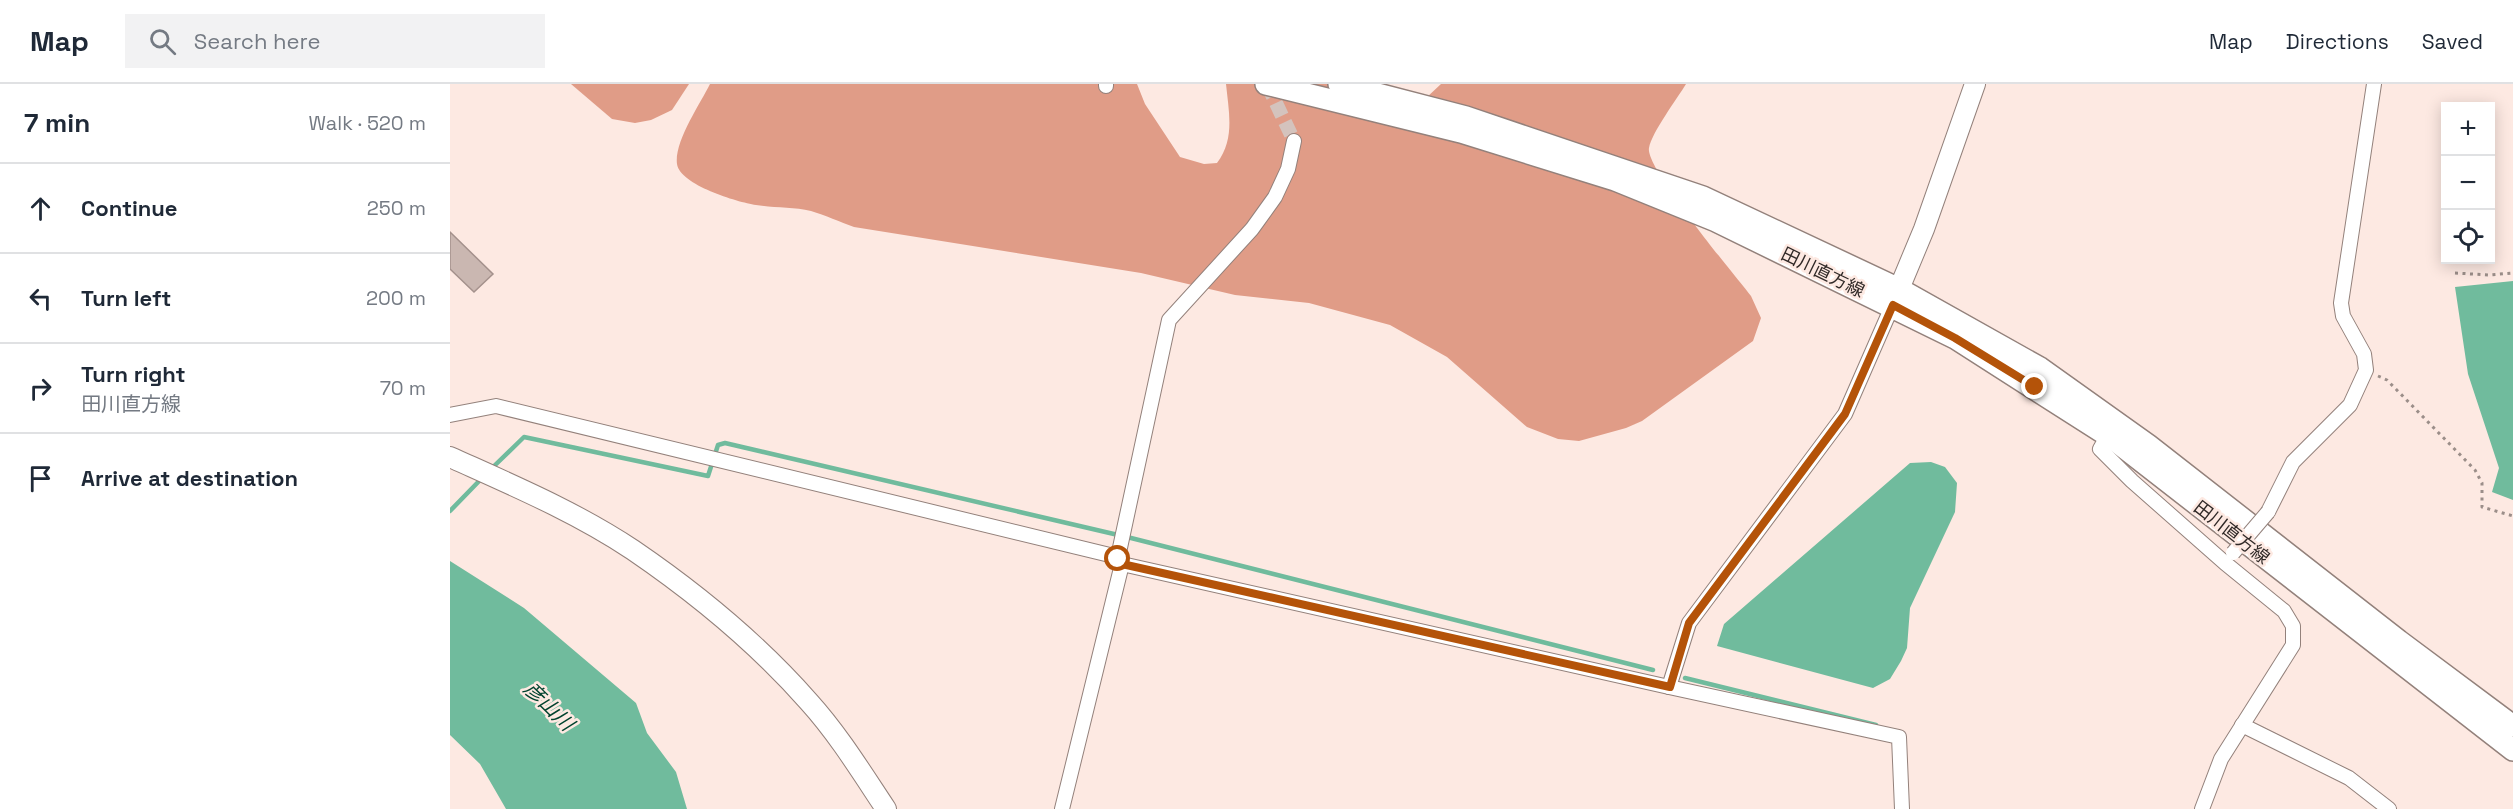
<!DOCTYPE html>
<meta charset="utf-8">
<style>
:root{--surface:#fff;--page:#f2f2f3;--text:#1f2937;--muted:#747a83;--line:#e0e1e3}
body{margin:0;font-family:"Space Grotesk","Noto Sans JP",sans-serif;background:var(--page);color:var(--text)}
.controls{position:absolute;right:18px;top:18px;display:grid;overflow:hidden;border-radius:0px;box-shadow:0 3px 15px #0003}
.controls button{width:54px;height:54px;display:grid;place-items:center;padding:0;border:0;border-bottom:2px solid var(--line);background:var(--surface);color:var(--text);font:30px sans-serif}
.stop{position:absolute;width:18px;height:18px;margin:-14px;border:4px solid #b45309;border-radius:50%;background:#fff}
.stop.end{background:#b45309;border-color:#fff;box-shadow:0 2px 6px #0008}
.list{margin:0;padding:0;list-style:none}
h2{display:flex;justify-content:space-between;align-items:center;height:78px;margin:0;padding:0 24px;font-size:26px}
h2 small{font-size:20px;font-weight:400;color:var(--muted)}
.list li{display:grid;grid-template-columns:39px 1fr auto;gap:18px;align-items:center;box-sizing:border-box;height:90px;padding:0 24px;border-top:2px solid var(--line)}
.list b{display:block;font-size:22px;white-space:nowrap}
.list p{margin:0;font-size:20px;white-space:nowrap;color:var(--muted)}
.list em{font-size:20px;font-style:normal;color:var(--muted)}
.icon{flex:none;width:33px;height:33px;fill:none;stroke:currentColor;stroke-width:2;stroke-linecap:round;stroke-linejoin:round}
.map{position:relative;flex:none;width:2063px;height:725px;overflow:hidden}
header{display:flex;align-items:center;gap:36px;box-sizing:border-box;height:84px;padding:0 30px;background:var(--surface);border-bottom:2px solid var(--line)}
header strong{font-size:28px}
nav{display:flex;gap:33px;margin-inline-start:auto;font-size:21px}
.search{width:420px;height:54px;background:var(--page);display:flex;align-items:center;gap:15px;box-sizing:border-box;padding:0 21px;border-radius:0px;color:var(--muted);font-size:22px}
main{display:flex}
aside{flex:1;background:var(--surface)}
.map>svg:first-child{display:block}
</style>
<header>
<strong>Map</strong>
<div class="search"><svg class="icon" aria-label="search" viewBox="0 0 24 24"><circle cx="10" cy="10" r="6"/><path d="M15 15l6 6"/></svg>Search here</div>
<nav><a>Map</a><a>Directions</a><a>Saved</a></nav>
</header>
<main>
<aside>
<h2>7 min<small>Walk · 520 m</small></h2>
<ul class="list">
<li><svg class="icon" aria-label="ahead" viewBox="0 0 24 24"><path d="M12 20V5M6 11l6-6 6 6"/></svg><div><b>Continue</b></div><em>250 m</em></li>
<li><svg class="icon" aria-label="left" viewBox="0 0 24 24"><path d="M17 20v-9H6M10 6l-5 5 5 5"/></svg><div><b>Turn left</b></div><em>200 m</em></li>
<li><svg class="icon" aria-label="right" viewBox="0 0 24 24"><path d="M7 20v-9h11M14 6l5 5-5 5"/></svg><div><b>Turn right</b><p>田川直方線</p></div><em>70 m</em></li>
<li><svg class="icon" aria-label="arrive" viewBox="0 0 24 24"><path d="M6 21V4h12l-3 4 3 4H6"/></svg><div><b>Arrive at destination</b></div></li>
</ul>
</aside>
<div class="map">
<svg width="2063" height="725" viewBox="0 0 2063 725">
<rect width="100%" height="100%" fill="#fde9e2"/>
<!-- forest -->
<g fill="#e09c87">
<polygon points="121,0 239,0 222,26 201,36 185,39 162,35"/>
<path d="M 260,0 L 687,0 L 695,20 L 730,73 L 754,80 L 767,79 C 785,55 779,29 776,0 L 915,0 L 976,14 L 991,0 L 1236,0 C 1227,15 1202,48 1199,64 C 1195,84 1284,190 1301,212 L 1311,234 L 1303,257 L 1192,337 L 1176,344 L 1129,357 L 1108,355 L 1077,343 L 997,273 L 940,241 L 859,219 L 785,211 L 691,189 L 404,143 C 390,138 375,131 361,127 C 343,123 324,124 306,121 C 287,118 230,101 227,80 C 224,58 250,20 260,0 Z"/>
</g>
<!-- water -->
<g fill="#70bb9d">
<polygon points="2063,197 2063,416 2042,408 2049,384 2018,290 2005,203"/>
<polygon points="1481,378 1495,383 1507,399 1505,428 1460,524 1457,564 1451,577 1440,595 1423,604 1267,562 1274,540 1460,379"/>
<polygon points="0,477 74,524 186,619 197,649 226,688 237,725 56,725 30,680 0,651"/>
</g>
<g fill="none" stroke-linecap="round" stroke-linejoin="round">
<!-- stream -->
<g stroke="#70bb9d" stroke-width="4.5">
<polyline points="41,385 74,353 258,392 268,361 275,359 681,454 1203,586"/>
<polyline points="0,427 33,393"/>
<polyline points="1235,594 1426,641"/>
</g>
</g>
<!-- building -->
<polygon fill="#cab7b1" stroke="#a4918c" stroke-width="1.5" points="0,148 43,190 24,208 0,185"/>
<g fill="none" stroke-linecap="round" stroke-linejoin="round">
<!-- street-tunnel -->
<polyline stroke="#d4c3bd" stroke-width="14" stroke-dasharray="14 7" stroke-linecap="butt" points="817,0 844,57"/>
<!-- street casing -->
<g stroke="#93817b" stroke-width="16">
<g id="street">
<polyline points="656,2 656,0"/>
<polyline points="0,331 46,322 668,473"/>
<polyline points="1658,351 1650,365 1682,397 1775,479 1834,527 1843,542 1843,561 1771,675 1752,725"/>
<polyline points="1818,428 1843,378 1900,321 1916,286 1914,270 1893,232 1891,219 1924,0"/>
<polyline points="672,480 1219,603 1449,653 1452,725"/>
<polyline points="1219,603 1239,539 1395,330 1444,218"/>
<polyline points="1792,641 1899,694 1939,725"/>
<polyline points="612,725 672,480 668,473 719,236 802,145 825,113 838,85 844,57"/>
</g>
</g>
<!-- secondary casing -->
<g stroke="#93817b" stroke-width="22">
<g id="secondary">
<polyline points="1449,205 1474,145 1525,0"/>
<path d="M 0,373 C 62,401 126,428 183,466 C 246,509 308,560 359,618 C 388,650 412,689 436,725"/>
</g>
</g>
<!-- primary casing -->
<g stroke="#93817b" stroke-width="24">
<g id="primary">
<polyline points="816,0 1011,48 1165,96 1266,137 1505,254 1663,355 2063,666"/>
<polyline points="889,0 1016,33 1253,113 1449,205 1590,284 1698,361 1949,557 2063,642"/>
</g>
</g>
<!-- path -->
<g stroke="#9b8e89" stroke-width="3" stroke-dasharray="3 4.5" stroke-linecap="butt">
<polyline points="2005,189 2039,191 2063,189"/>
<polyline points="1928,292 1937,296 2025,386 2032,399 2032,423 2063,432"/>
</g>
<!-- street -->
<use href="#street" stroke="#fff" stroke-width="14"/>
<!-- secondary -->
<use href="#secondary" stroke="#fff" stroke-width="20"/>
<!-- primary -->
<use href="#primary" stroke="#fff" stroke-width="21"/>
<!-- street-bridge casing -->
<g stroke="#93817b" stroke-width="16" stroke-linecap="butt">
<polyline id="street-bridge" points="1783,469 1818,428"/>
</g>
<!-- street-bridge -->
<use href="#street-bridge" stroke="#fff" stroke-width="14"/>
</g>
<g fill="none" stroke-linecap="round" stroke-linejoin="round">
<!-- route -->
<polyline stroke="#b45309" stroke-width="8" points="668,475 672,480 1220,603 1239,539 1395,330 1443,221 1505,254 1585,303"/>
</g>
<g text-anchor="middle" dominant-baseline="central" stroke-width="5" stroke-linejoin="round" paint-order="stroke">
<!-- street labels -->
<g font-size="18" fill="#302927" stroke="#fde9e2">
<text transform="translate(1373 188) rotate(26)">田川直方線</text>
<text transform="translate(1782 448) rotate(38)">田川直方線</text>
</g>
<!-- water labels -->
<g font-size="20" font-style="italic" fill="#00422e" stroke="#fde9e2">
<text transform="translate(99 622) rotate(44)">彦山川</text>
</g>
</g>
</svg>
<div class="controls">
<button>+</button>
<button>−</button>
<button><svg class="icon" aria-label="locate" viewBox="0 0 24 24"><circle cx="12" cy="12" r="6"/><path d="M12 2v4M12 18v4M2 12h4M18 12h4"/></svg></button>
</div>
<div class="stop" style="left:668px;top:475px"></div>
<div class="stop end" style="left:1585px;top:303px"></div>
</div>
</main>
